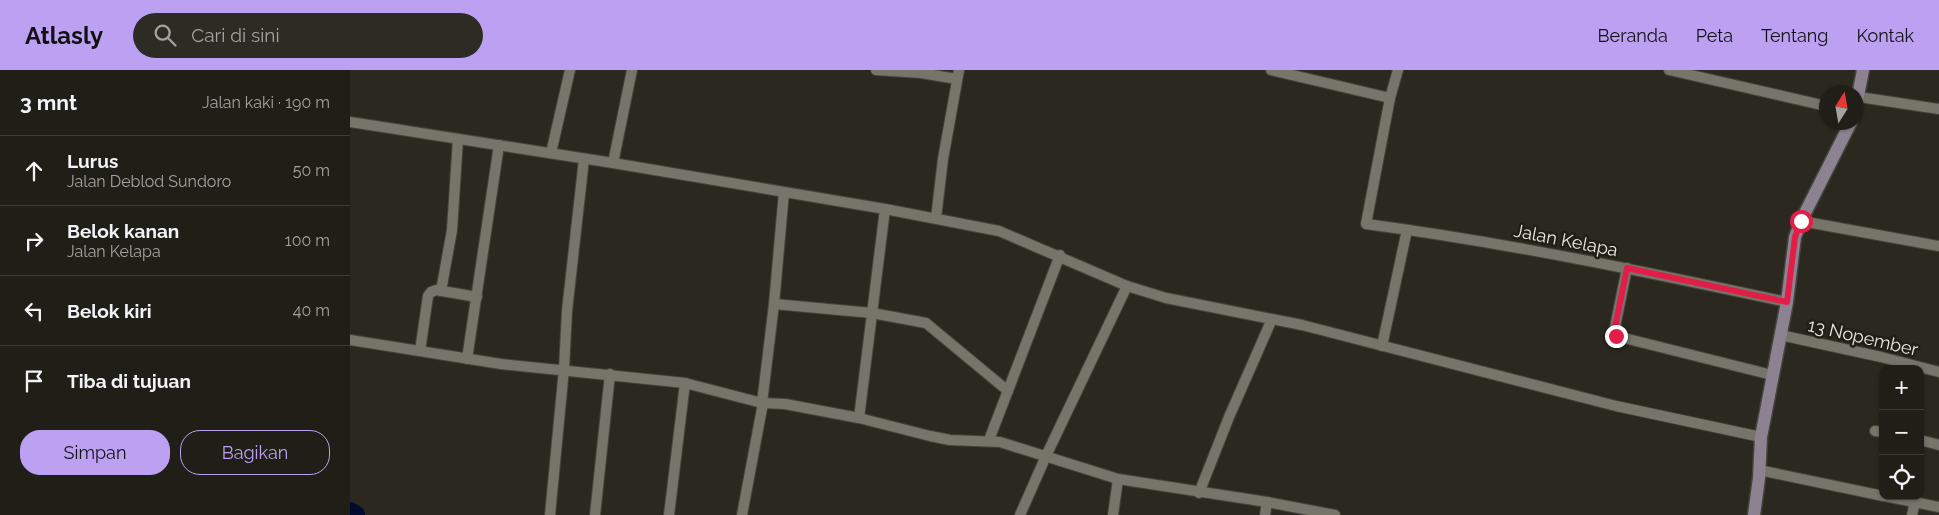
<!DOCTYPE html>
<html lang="id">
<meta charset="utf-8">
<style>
:root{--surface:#201f17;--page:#2d2c24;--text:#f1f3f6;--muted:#a2a2a1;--line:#3d3d36;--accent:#bca0f2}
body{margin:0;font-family:Raleway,sans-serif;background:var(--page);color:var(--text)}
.controls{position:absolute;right:15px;bottom:15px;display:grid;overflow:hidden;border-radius:10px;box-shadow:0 1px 4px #0004}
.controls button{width:45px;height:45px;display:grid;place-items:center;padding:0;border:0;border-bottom:1px solid var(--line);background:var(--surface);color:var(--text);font:25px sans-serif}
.compass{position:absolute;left:1469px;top:15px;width:45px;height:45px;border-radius:50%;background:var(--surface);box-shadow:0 1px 4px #0004;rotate:11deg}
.stop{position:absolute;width:15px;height:15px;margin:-11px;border:4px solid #e11d48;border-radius:50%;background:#fff}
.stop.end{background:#e11d48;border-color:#fff;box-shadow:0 1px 5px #0008}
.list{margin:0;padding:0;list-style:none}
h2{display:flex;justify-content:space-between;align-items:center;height:65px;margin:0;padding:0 20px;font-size:21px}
h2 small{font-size:16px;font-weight:400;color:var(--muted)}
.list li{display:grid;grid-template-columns:32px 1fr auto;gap:15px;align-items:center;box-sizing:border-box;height:70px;padding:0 20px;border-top:1px solid var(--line)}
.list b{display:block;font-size:19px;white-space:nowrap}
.list p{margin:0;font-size:16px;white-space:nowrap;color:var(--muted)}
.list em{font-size:16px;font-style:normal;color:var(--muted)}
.actions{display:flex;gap:10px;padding:15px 20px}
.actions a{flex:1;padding:11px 0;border:1px solid var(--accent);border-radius:20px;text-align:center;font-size:18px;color:var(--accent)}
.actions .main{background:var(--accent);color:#111}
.icon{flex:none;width:28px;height:28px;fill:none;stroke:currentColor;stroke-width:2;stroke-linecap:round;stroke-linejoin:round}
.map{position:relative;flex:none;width:1589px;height:445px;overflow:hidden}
header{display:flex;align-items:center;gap:30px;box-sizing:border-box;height:70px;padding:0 25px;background:var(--accent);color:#111}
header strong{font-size:24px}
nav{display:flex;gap:28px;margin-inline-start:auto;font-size:18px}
.search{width:350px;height:45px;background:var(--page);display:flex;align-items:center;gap:12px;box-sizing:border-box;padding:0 18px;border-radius:28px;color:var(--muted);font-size:19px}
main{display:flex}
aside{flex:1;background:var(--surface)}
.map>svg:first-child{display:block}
</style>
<header>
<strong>Atlasly</strong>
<div class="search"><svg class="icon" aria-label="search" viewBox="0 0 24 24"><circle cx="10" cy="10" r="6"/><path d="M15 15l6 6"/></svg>Cari di sini</div>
<nav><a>Beranda</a><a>Peta</a><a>Tentang</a><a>Kontak</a></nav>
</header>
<main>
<aside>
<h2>3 mnt<small>Jalan kaki · 190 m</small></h2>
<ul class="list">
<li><svg class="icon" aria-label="ahead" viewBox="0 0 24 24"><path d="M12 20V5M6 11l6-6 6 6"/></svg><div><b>Lurus</b><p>Jalan Deblod Sundoro</p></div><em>50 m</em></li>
<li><svg class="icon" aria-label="right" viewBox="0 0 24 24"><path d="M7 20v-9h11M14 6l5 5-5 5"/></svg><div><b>Belok kanan</b><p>Jalan Kelapa</p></div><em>100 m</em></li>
<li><svg class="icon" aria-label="left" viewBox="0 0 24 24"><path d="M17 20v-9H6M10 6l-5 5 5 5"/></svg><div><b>Belok kiri</b></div><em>40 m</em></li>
<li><svg class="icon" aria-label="arrive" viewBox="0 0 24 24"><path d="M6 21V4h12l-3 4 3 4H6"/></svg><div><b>Tiba di tujuan</b></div></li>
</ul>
<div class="actions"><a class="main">Simpan</a><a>Bagikan</a></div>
</aside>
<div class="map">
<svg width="1589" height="445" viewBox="0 0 1589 445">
<rect width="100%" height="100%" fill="#2b291f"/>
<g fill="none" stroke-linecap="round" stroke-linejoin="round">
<!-- river -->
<polyline stroke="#000c2e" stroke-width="20" points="0,442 5,445"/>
<!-- street casing -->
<g stroke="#47443d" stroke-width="12">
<g id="street">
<polyline points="526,0 571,3 607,9"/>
<polyline points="921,0 1040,28"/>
<path d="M 1048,0 L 1040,28 L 1016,154 C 1159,173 1296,202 1437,232"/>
<polyline points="1319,0 1476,36"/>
<polyline points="1509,27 1589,39"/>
<polyline points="0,52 263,93 535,139 649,161 777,216 816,228 952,255 1266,336 1411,367"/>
<polyline points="201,83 220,0"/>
<polyline points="263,93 282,0"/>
<polyline points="586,148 593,89 609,0"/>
<polyline points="1451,151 1589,176"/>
<polyline points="1277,198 1264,262 1266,266 1422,305"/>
<polyline points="91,221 102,160 108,69"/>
<polyline points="424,234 522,243 576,253 658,321"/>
<polyline points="1430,265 1531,287 1589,302"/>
<polyline points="0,270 151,294 335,313 412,333 435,334 509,348 580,366 600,370 650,372 768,409 917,432 985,445"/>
<polyline points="1032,276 1057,160"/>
<polyline points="70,281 78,226 81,222 86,220 127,227"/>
<polyline points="117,289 149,75"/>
<polyline points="412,333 424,234 434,122"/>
<polyline points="509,348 535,139"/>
<polyline points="1525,361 1533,362"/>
<polyline points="639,370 710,185"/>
<polyline points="1570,370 1589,375"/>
<polyline points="1409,400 1533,426"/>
<polyline points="849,423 879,347 922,249"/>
<polyline points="1534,426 1589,437"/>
<polyline points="200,445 214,299 217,241 234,89"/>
<polyline points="245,445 260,304"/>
<polyline points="319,445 335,313"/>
<polyline points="392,445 413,333"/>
<polyline points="670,445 696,386 777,216"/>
<polyline points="763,445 768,409"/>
<polyline points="915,445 917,432"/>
<polyline points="1562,445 1565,432"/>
</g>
</g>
<!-- secondary casing -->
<g stroke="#47443d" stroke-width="15">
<g id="secondary">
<polyline points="1506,36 1513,0"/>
<polyline points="1404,445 1409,408 1411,367 1437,232 1445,167 1451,151 1501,52"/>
</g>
</g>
<!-- street -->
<use href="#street" stroke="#777469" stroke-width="10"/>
<!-- secondary -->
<use href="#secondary" stroke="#8c8292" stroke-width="12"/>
</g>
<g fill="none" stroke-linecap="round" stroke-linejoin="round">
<!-- route -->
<polyline stroke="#e11d48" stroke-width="6" points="1266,266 1264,262 1277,198 1437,232 1445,167 1451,151"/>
</g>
<g text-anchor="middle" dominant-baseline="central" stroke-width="5" stroke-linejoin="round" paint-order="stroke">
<!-- street labels -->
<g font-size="18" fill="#e8e6e0" stroke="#221f16">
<text transform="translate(1216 170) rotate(11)">Jalan Kelapa</text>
<text transform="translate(1513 267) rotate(13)">13 Nopember</text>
</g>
</g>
</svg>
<div class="controls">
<button>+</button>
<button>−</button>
<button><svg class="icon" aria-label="locate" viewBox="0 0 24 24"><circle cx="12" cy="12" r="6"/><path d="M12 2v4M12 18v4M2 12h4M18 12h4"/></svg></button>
</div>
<svg class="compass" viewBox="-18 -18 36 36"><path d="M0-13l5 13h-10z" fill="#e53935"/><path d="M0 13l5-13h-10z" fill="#a2a2a1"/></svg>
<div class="stop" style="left:1451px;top:151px"></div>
<div class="stop end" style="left:1266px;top:266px"></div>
</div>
</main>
